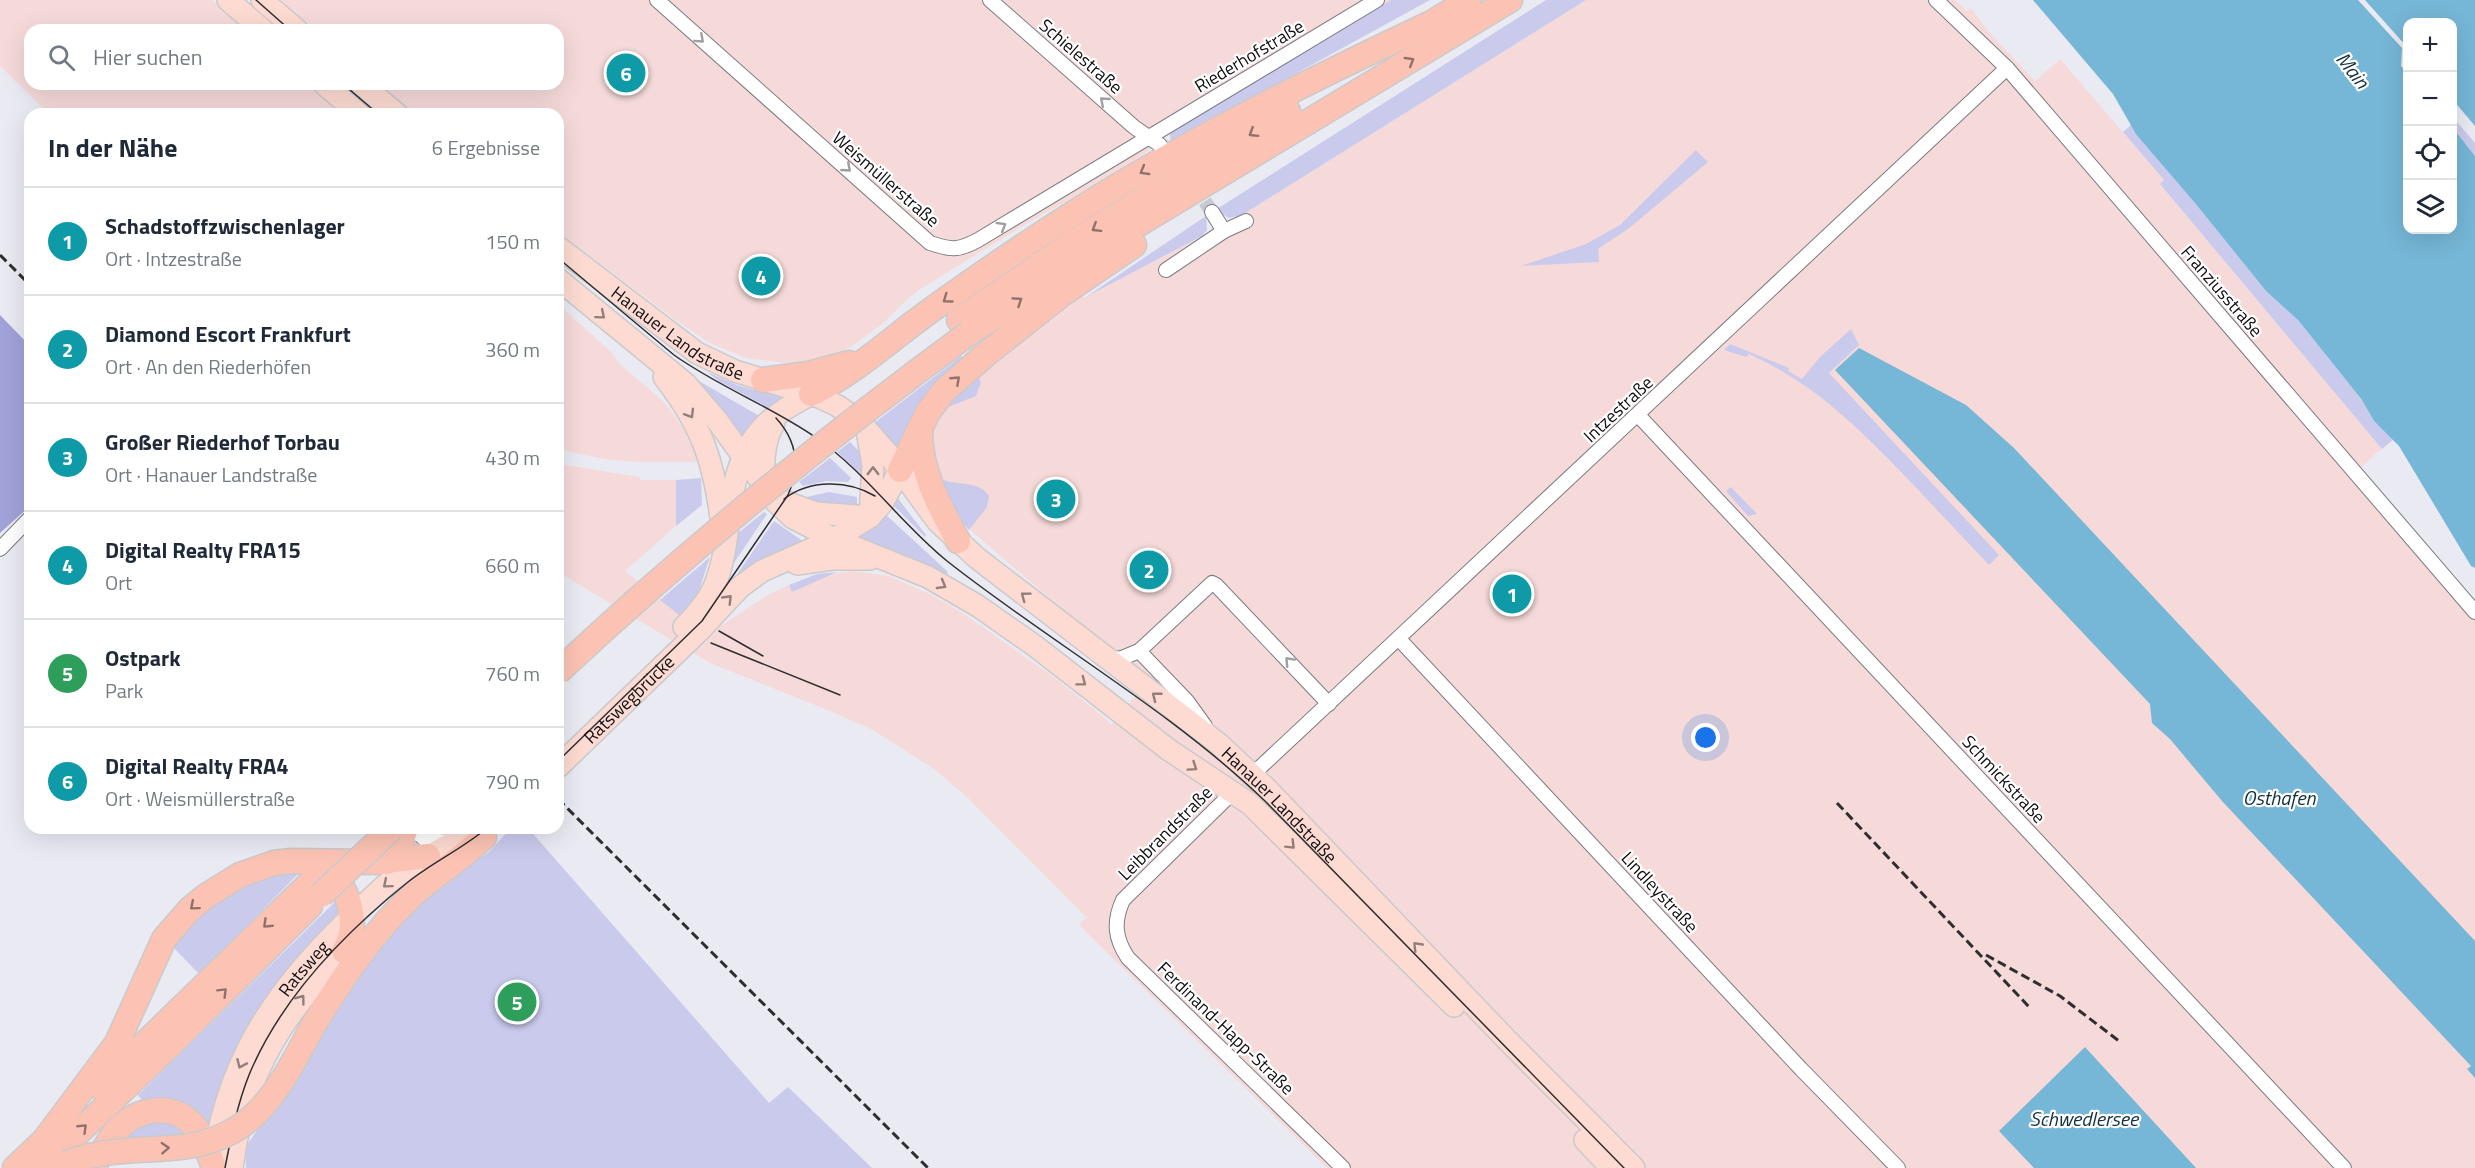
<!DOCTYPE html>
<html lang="de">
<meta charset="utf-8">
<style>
:root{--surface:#fff;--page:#f6f6f7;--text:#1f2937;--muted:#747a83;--line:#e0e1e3;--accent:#c93d6f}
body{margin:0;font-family:"Titillium Web",sans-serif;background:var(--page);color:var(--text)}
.controls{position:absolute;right:18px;top:18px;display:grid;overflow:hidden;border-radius:12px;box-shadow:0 6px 24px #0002}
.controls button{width:54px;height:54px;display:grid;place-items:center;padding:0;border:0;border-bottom:2px solid var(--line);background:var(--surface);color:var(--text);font:30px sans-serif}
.you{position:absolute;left:1706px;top:738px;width:21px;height:21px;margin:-15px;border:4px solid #fff;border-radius:50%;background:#1a73e8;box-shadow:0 0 0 9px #1a73e833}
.badge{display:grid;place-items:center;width:39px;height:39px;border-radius:50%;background:var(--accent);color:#fff;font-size:20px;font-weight:700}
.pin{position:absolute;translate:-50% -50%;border:3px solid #fff;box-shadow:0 2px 6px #0006}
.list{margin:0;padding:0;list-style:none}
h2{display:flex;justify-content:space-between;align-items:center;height:78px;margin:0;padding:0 24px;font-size:26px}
h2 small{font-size:20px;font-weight:400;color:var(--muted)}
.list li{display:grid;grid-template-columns:39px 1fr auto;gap:18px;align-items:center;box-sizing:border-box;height:108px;padding:0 24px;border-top:2px solid var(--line)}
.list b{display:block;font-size:22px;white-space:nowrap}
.list p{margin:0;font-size:20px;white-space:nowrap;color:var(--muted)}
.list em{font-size:20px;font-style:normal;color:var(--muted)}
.icon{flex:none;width:33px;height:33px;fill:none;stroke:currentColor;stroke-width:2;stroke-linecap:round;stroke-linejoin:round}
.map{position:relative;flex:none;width:2475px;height:1168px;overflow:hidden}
.search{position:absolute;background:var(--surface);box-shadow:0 6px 24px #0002;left:24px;top:24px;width:540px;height:66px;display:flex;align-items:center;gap:15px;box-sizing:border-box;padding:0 21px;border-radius:18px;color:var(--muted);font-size:22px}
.panel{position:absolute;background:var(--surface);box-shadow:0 6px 24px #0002;left:24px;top:108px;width:540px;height:726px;border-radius:18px}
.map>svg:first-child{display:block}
</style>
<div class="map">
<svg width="2475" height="1168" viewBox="0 0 2475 1168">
<rect width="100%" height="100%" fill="#eaeaf3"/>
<!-- industrial -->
<g fill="#f5dad9">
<polygon points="0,0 212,0 247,30 30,30 30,84 310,84 343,114 49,114 0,66"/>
<polygon points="281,0 1391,0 1173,131 1133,163 1026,224 925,286 910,297 882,324 851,347 824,358 786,363 746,358 710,343 673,318 558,232 558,114 411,114 376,84 558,84 558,30 315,30"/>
<polygon points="1586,0 1955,0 1967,11 1971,8 1989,32 2035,81 2060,59 2164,180 2160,184 2382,449 2355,472 2475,612 2475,1168 1327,1168 1079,925 1095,909 1086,917 968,798 934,769 873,730 830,711 710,663 558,572 558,464 640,477 640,480 676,480 676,526 625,571 683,618 713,631 768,595 789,585 792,592 831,574 853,571 889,576 932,595 964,614 1051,675 1104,717 1111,725 1147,682 961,522 943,496 928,433 941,405 1068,298 1086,297 1242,215"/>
<polygon points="558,304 610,351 621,365 664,402 687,433 698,462 639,462 604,459 558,449"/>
</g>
<!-- green -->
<g fill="#cacaed">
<polygon points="1391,0 1430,0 1171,142 1170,134 1173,131"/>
<polygon points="1546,0 1586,0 1242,215 1229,218 1217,211 1217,209"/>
<polygon points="2452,116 2475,143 2475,156 2453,128"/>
<polygon points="2131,125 2146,146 2195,203 2266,291 2298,320 2362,400 2374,421 2394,439 2382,449 2160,184 2164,180 2123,132"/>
<polygon points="1696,150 1708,162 1628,229 1598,249 1599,262 1521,266 1586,244 1620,225"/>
<polygon points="1206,216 1207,230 1202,236 1086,297"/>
<path d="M 1851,329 L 1859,345 L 1829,373 L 1999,555 L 1989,565 C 1962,536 1934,507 1907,478 C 1857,427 1815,384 1749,354 L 1746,357 L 1724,350 L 1730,344 L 1789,368 L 1788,371 L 1802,379 L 1820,357 Z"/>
<polygon points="961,356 966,362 899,455 873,424"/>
<polygon points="707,372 737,385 783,398 769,408 720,382"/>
<polygon points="975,372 981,382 976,396 938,411"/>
<polygon points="687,374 761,417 743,442"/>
<polygon points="850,442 860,452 867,479 837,452"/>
<polygon points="830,458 851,478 848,482 827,481 803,486 799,482"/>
<polygon points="701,478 702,505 676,526 676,480"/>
<path d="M 940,478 C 955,487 978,479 989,496 L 987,507 L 969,530 L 955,514 Z"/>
<path d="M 1062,486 L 1069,490 C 1057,497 1049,506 1037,511 C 1033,496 1049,487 1062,486 Z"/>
<polygon points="1731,487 1757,514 1748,516 1726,491"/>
<polygon points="829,492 857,497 857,505 844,508 798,499"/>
<polygon points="896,496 926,535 925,537 891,503"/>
<polygon points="764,512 767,514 725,576 732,538"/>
<polygon points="884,513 948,572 947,574 858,537"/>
<polygon points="774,521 804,542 733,580"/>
<polygon points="710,557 695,603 683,618 660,600"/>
<polygon points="837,572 792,592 789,585 817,574"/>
<polygon points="511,828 528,828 769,1103 788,1087 872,1168 246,1168 245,1147 289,1087 352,983 420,899 489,852"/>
<path d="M 301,871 L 199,974 L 173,947 C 194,913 231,886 269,875 C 279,872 291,872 301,871 Z"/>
<polygon points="340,897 346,916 214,1132 144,1103 138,1095"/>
<polygon points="160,1119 185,1129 182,1135 120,1141 128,1131"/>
</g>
<!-- forest -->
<polygon fill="#a2a2da" points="0,315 30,346 30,506 0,533"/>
<!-- water -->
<g fill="#76b6d6">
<polygon points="2033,0 2358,0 2402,48 2401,66 2408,74 2408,230 2452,230 2453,128 2475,156 2475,568 2471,566 2399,446 2374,421 2362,400 2298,320 2266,291 2195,203 2146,146 2136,134 2113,94"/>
<polygon points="2365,0 2475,0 2475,126 2453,100 2452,22 2408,22 2407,47"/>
<polygon points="1859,348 1966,405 2014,448 2475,941 2475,1078 2467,1069 2471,1066 2222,801 2170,739 2152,723 2150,704 1835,370"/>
<polygon points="2085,1047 2196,1168 2034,1168 1999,1131"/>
</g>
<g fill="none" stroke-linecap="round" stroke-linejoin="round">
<!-- street-tunnel -->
<polyline stroke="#c9c9d1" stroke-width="14" stroke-dasharray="14 7" stroke-linecap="butt" points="1193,184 1212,212"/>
<!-- street casing -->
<g stroke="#7b7b83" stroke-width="16">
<g id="street">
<path d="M 657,0 L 930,243 C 951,250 958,251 978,240 L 1377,0"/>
<polyline points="990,0 1134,127 1160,145"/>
<polyline points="1936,0 2007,68 2475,612"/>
<polyline points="1212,212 1224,231 1246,221"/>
<polyline points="1166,270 1224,231"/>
<polyline points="1638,415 2344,1168"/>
<polyline points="0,549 30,518"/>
<polyline points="1399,639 1801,1069 1898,1168"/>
<polyline points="1139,651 1187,701 1205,726"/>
<polyline points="1109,660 1122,658 1139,651 1212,583 1216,585 1329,704"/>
<polyline points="1252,775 2007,68"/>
<path d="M 1233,792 L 1123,900 C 1113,922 1115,939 1128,958 L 1343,1168"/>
<polyline points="411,828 426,840 451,842"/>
</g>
</g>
<!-- primary casing -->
<g stroke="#cacacb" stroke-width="24">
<g id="primary">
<polyline points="228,0 263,30"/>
<polyline points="262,0 297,30"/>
<polyline points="324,84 359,114"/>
<polyline points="361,84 397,114"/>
<path id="s1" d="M 558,247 L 697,353 L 735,371 L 819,397 L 838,406 L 860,422 L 888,454 L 938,522 L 977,558 L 1219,744 L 1266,788 L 1507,1040 L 1634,1168"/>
<polyline points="558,279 686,384 716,419 776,502 793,518 834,539 928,577 978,606 1035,646 1169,750 1250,804 1454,1006"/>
<path d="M 664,377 C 701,425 713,458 721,518"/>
<polyline points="867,431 873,465 870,517"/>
<path d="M 766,489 C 763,466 762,444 774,423"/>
<polyline points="786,502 816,513 870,517"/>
<polyline points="797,564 832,559 870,559"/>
<path d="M 684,627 C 697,614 710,599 716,582 C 736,529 721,469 765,425 C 778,412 795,403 811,394"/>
<path id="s2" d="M 558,767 L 699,631 L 740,587 L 762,571 L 834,539 L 870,517 L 883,502 L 900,470"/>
<polyline points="1585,1140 1611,1168"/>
<path id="s3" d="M 215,1151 C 231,1055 278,988 346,922 C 362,908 376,892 393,879 C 418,859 449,848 474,828"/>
<path d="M 232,1168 C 244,1072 287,1005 357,940"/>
</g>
</g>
<!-- highway casing -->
<g stroke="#cacacb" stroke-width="27">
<g id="highway">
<polyline points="1415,33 1469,0"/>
<polyline points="959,320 1075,241 1288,111"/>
<polyline points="969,333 1079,260 1510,0"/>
<polyline points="763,380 808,374 849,363"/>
<path d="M 811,394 C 848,376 879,350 911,325 C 956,291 1002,260 1049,229 C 1168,151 1298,86 1427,25"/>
<path d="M 920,429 C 919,469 939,506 958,541"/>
<polyline points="900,470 928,412 944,391 985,355 1062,294 1134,245"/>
<polyline points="387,862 400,846 406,828"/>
<path d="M 321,867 C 349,882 361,924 344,951"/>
<path d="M 313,1026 C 343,977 373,931 416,892 C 438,873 462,858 484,837"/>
<polyline points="100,1087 309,884"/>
<polyline points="43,1142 117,1043 164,939 189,910 206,896 240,875 274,863 291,861 377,862 428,856"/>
<polyline points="15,1168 53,1132"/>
<polyline points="41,1168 167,1048 310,906"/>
<path d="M 93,1168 C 101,1155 108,1140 118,1129 C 139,1107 175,1102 195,1127 C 204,1138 208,1152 213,1165"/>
</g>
</g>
<!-- street -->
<use href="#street" stroke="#fff" stroke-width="14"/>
<!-- primary -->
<use href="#primary" stroke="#fddbd2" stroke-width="21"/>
<!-- highway -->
<use href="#highway" stroke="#fcc3b4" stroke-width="24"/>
<!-- tram -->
<g stroke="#2e2e31" stroke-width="1.5">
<polyline points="256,0 290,30"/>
<polyline points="343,84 378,114"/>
<path d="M 558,258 L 674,355 C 719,387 770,406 815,437 C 865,471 900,523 947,561 C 1051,643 1169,709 1265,801 L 1624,1168"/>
<path d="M 784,499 C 810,479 848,480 875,496"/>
<polyline points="719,631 763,656"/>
<polyline points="711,643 840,695"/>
<path d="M 558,761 L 702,621 L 788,495 C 801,466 797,441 776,418"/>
<path d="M 225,1168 C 231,1137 237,1105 249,1075 C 281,998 343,934 408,882 C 433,862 462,849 487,828"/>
</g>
<!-- rail -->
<g stroke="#2e2e31" stroke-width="3" stroke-dasharray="9 4.5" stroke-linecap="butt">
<polyline points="0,255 30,285"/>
<polyline points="558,799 928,1168"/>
<polyline points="1837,803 2031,1009"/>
<polyline points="1986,955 2060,996 2119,1041"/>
</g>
<!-- highway-bridge casing -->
<g stroke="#cacacb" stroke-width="27" stroke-linecap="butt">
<g id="highway-bridge">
<path d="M 558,672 C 687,551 826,438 969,333"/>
<polyline points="321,895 392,828"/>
<path d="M 67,1163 C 101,1149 135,1151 171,1148 C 255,1143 278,1090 313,1026"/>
</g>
</g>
<!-- highway-bridge -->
<use href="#highway-bridge" stroke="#fcc3b4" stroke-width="24"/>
</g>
<!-- one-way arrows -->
<defs><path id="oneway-chevron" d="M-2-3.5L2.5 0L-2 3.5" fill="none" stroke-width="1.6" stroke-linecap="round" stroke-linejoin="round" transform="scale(1.5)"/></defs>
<g stroke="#9f9fa0">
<use href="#oneway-chevron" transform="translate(700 39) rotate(42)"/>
<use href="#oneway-chevron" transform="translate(1104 101) rotate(-139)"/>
<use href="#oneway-chevron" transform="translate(847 168) rotate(41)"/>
<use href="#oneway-chevron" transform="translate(1002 226) rotate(-31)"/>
<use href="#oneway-chevron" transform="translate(1289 661) rotate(-133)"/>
</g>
<g stroke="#91726b">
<use href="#oneway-chevron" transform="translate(1410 61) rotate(-31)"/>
<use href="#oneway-chevron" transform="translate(1253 133) rotate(148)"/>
<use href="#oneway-chevron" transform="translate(1144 171) rotate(150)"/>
<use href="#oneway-chevron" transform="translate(1096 228) rotate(148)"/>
<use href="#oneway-chevron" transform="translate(947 299) rotate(144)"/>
<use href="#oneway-chevron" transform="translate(1018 301) rotate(-34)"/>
<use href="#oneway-chevron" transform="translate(956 380) rotate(-43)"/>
<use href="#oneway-chevron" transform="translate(194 906) rotate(140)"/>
<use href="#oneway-chevron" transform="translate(267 924) rotate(136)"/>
<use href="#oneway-chevron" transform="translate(223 992) rotate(-45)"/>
<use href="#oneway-chevron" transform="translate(83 1128) rotate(-44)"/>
<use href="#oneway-chevron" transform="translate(165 1148) rotate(-3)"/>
</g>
<g stroke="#927f7c">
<use href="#oneway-chevron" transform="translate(601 315) rotate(40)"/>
<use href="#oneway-chevron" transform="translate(690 414) rotate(59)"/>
<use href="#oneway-chevron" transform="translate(873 471) rotate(-90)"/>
<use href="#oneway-chevron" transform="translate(942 585) rotate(30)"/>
<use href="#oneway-chevron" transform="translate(1025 596) rotate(-143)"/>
<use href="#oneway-chevron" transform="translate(728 599) rotate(-46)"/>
<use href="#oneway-chevron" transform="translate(1082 682) rotate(37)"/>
<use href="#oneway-chevron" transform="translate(1156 696) rotate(-142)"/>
<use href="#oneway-chevron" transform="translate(1193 767) rotate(34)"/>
<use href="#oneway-chevron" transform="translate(1291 845) rotate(45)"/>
<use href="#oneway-chevron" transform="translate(387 884) rotate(140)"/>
<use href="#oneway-chevron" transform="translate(1417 946) rotate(-134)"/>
<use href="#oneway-chevron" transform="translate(301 999) rotate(-53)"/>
<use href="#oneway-chevron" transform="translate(241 1064) rotate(114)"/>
</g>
<g text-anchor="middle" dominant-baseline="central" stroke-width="4.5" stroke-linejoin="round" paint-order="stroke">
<!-- street labels -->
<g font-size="18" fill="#0f0f12" stroke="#fff">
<text transform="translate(1081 56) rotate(41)">Schielestraße</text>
<text transform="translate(1249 56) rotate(-31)">Riederhofstraße</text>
<text transform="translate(886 179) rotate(41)">Weismüllerstraße</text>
<text transform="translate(2222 291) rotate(49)">Franziusstraße</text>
<text stroke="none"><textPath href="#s1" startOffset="148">Hanauer Landstraße</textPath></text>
<text transform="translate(1618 409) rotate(-43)">Intzestraße</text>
<text stroke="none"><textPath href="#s2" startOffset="98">Ratswegbrücke</textPath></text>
<text transform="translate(2004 779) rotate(47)">Schmickstraße</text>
<text stroke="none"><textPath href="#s1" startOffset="924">Hanauer Landstraße</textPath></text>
<text transform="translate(1165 833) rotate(-45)">Leibbrandstraße</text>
<text transform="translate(1660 892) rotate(47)">Lindleystraße</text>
<text stroke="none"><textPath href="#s3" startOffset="206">Ratsweg</textPath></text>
<text transform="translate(1226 1028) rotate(44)">Ferdinand-Happ-Straße</text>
</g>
<!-- water labels -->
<g font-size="20" font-style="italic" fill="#12303e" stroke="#fff">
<text transform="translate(2353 70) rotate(52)">Main</text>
<text x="2279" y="797">Osthafen</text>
<text x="2084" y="1118">Schwedlersee</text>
</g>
</g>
</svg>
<div class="controls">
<button>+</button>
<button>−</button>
<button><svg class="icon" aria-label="locate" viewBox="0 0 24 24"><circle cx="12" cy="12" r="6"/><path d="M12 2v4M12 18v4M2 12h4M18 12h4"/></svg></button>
<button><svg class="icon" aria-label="layers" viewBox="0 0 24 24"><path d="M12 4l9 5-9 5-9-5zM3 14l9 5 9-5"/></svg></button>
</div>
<div class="you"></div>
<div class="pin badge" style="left:1512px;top:594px;background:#0f9aa8">1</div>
<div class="pin badge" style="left:1149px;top:570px;background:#0f9aa8">2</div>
<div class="pin badge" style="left:1056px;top:499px;background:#0f9aa8">3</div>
<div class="pin badge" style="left:761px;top:276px;background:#0f9aa8">4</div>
<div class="pin badge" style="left:517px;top:1002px;background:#2e9e5b">5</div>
<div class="pin badge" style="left:626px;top:73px;background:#0f9aa8">6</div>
<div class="search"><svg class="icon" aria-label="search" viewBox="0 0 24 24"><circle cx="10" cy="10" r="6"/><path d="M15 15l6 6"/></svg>Hier suchen</div>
<section class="panel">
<h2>In der Nähe<small>6 Ergebnisse</small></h2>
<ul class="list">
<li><span class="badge" style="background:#0f9aa8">1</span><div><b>Schadstoffzwischenlager</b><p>Ort · Intzestraße</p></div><em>150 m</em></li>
<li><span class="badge" style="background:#0f9aa8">2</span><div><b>Diamond Escort Frankfurt</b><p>Ort · An den Riederhöfen</p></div><em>360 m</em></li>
<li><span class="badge" style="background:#0f9aa8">3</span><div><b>Großer Riederhof Torbau</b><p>Ort · Hanauer Landstraße</p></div><em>430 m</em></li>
<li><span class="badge" style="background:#0f9aa8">4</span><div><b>Digital Realty FRA15</b><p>Ort</p></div><em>660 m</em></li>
<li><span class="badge" style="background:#2e9e5b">5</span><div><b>Ostpark</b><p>Park</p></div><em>760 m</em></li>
<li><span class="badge" style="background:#0f9aa8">6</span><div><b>Digital Realty FRA4</b><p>Ort · Weismüllerstraße</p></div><em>790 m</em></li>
</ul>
</section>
</div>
